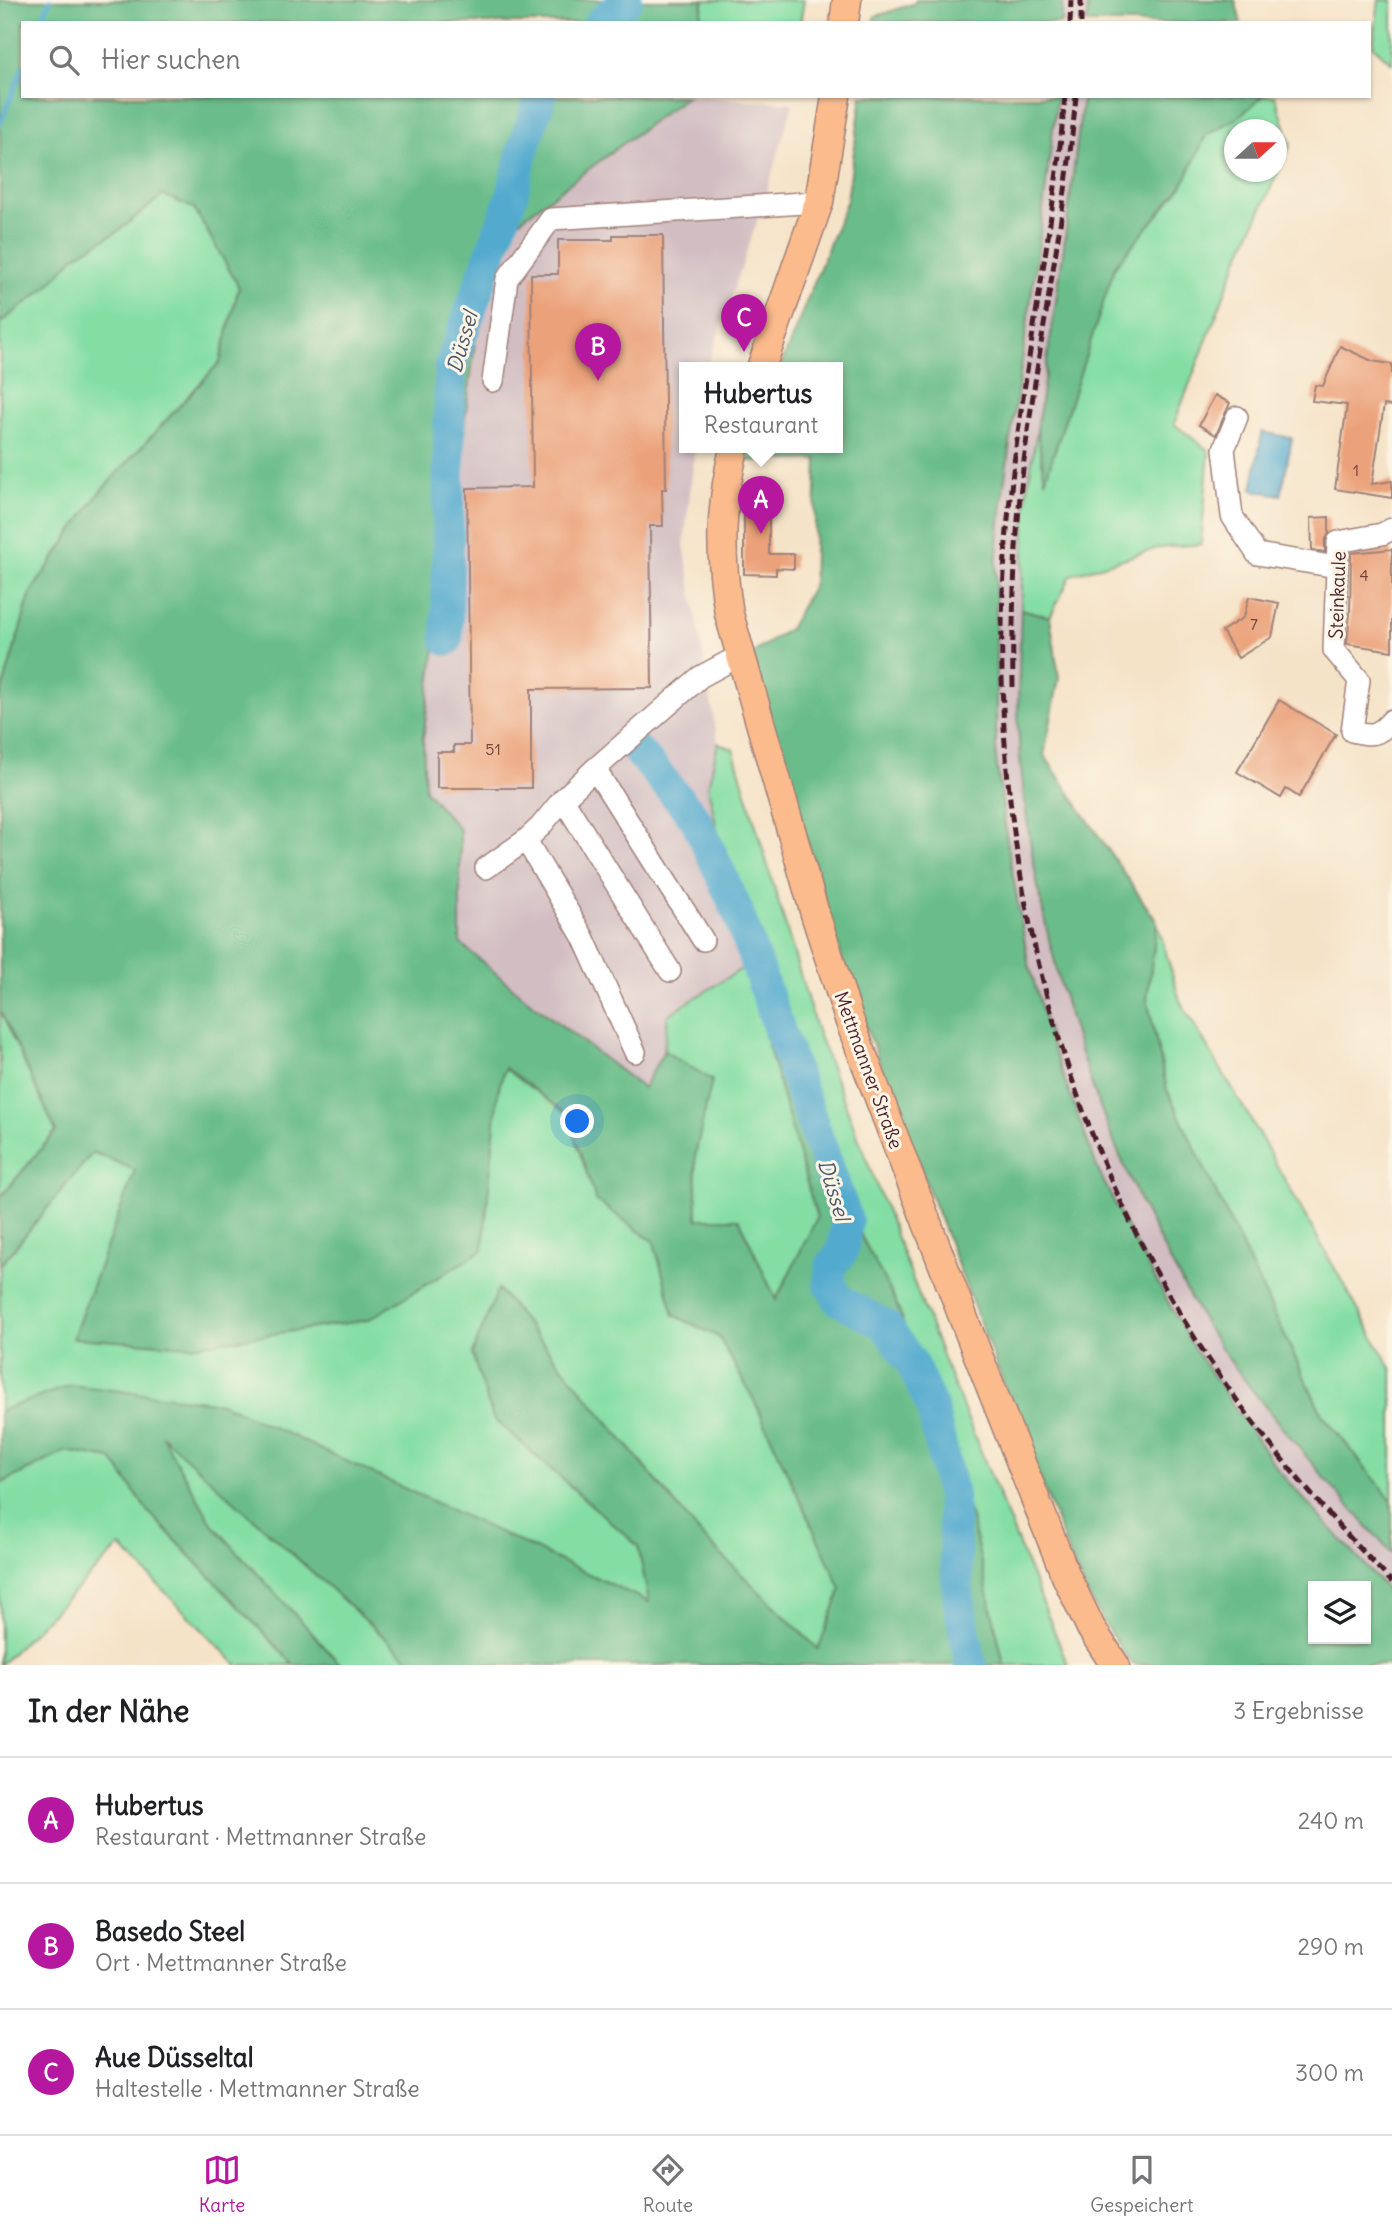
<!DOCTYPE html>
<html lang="de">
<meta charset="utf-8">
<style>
:root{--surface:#fff;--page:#f2f2f2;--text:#202124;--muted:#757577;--line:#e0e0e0;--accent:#b5179e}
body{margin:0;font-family:Delius,sans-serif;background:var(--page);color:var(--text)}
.controls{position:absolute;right:21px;bottom:21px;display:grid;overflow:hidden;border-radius:0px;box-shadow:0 2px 5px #0004}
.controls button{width:63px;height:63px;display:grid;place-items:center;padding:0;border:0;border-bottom:2px solid var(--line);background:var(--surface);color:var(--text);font:35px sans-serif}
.compass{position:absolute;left:1224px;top:119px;width:63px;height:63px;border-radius:50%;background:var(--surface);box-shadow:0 2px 5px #0004;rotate:69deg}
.you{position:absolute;left:578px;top:1122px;width:24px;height:24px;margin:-18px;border:5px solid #fff;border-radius:50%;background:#1a73e8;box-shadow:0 0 0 10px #1a73e833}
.badge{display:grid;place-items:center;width:46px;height:46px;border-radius:50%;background:var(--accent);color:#fff;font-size:23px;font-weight:700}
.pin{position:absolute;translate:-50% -58px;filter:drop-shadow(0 2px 4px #0008)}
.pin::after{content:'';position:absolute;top:37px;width:24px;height:21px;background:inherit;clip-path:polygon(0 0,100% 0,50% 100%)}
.popup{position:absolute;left:679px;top:362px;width:164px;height:91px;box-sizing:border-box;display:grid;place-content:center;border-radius:0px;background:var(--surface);filter:drop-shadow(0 2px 5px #0005);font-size:23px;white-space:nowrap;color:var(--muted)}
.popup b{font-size:26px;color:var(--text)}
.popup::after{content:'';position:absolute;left:50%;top:100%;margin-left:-14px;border:14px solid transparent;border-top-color:var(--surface)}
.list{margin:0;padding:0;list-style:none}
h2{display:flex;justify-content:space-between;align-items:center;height:91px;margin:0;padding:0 28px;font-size:30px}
h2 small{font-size:23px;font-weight:400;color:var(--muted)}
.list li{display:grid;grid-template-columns:46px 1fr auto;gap:21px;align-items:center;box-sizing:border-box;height:126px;padding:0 28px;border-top:2px solid var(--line)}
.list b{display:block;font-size:26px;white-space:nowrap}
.list p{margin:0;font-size:23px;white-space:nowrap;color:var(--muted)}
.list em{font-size:23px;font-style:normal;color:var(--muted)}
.icon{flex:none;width:38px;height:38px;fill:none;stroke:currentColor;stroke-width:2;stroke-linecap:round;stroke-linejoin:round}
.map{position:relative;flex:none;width:1392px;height:1665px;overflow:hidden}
.search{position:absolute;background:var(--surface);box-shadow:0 2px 5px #0004;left:21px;right:21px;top:21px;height:77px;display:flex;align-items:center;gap:18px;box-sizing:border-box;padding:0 24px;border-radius:0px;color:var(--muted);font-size:26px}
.sheet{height:469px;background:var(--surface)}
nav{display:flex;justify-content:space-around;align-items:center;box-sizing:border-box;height:98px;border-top:2px solid var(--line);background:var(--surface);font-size:19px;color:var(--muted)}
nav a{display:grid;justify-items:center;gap:4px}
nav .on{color:var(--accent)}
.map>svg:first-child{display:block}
</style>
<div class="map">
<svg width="1392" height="1665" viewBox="0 0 1392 1665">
<rect width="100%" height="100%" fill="#fcf5e5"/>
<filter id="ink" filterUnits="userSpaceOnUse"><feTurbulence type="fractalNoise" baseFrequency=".0143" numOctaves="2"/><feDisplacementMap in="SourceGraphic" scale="14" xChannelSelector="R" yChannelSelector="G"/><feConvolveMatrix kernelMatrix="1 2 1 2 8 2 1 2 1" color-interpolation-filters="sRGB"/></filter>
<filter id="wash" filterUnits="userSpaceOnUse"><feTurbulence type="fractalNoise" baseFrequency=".00686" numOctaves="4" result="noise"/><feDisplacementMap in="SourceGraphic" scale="28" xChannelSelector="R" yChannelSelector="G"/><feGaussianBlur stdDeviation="1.57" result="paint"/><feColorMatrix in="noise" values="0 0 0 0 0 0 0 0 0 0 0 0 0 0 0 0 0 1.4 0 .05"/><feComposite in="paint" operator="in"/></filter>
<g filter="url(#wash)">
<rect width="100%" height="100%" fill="#f5e3c8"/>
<!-- industrial -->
<g fill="#d2bec2">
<polygon points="1062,0 1088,0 1087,23 1062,23"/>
<polygon points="687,96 793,103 763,204 707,368 684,368 684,448 695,448 684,545 718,743 708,787 746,967 668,1015 664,1051 644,1088 524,997 460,943 460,830 425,790 423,738 488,244"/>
<polygon points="1057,96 1083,96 1063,254 1027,493 1020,651 1020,755 1032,845 1051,954 1075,1036 1120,1160 1176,1273 1214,1336 1300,1452 1392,1554 1392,1595 1281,1474 1193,1347 1126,1226 1098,1170 1051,1043 1028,961 1008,848 996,759 996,563 1003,491 1038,249"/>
</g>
<!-- green -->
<g fill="#84dea4" stroke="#677e68" stroke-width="2" fill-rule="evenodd">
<polygon points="704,0 804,0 800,23 700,23"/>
<polygon points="1379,0 1392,0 1392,63 1373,46"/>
<path d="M 1263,96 L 1275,96 L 1291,144 L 1237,262 L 1174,424 L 1209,451 L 1201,544 L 1158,548 L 1071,575 L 1050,617 L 1021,609 L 1027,493 L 1037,429 L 1045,479 L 1115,266 L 1182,186 L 1206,135 L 1237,118 ZM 1234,130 L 1276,130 L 1276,172 L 1234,172 Z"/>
<polygon points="163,195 194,208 239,286 220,362 99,493 31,592 0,698 0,323 48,286 74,257 118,231"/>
<polygon points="718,743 733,749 816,1028 948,1371 1068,1665 1004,1665 971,1518 895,1300 862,1238 786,1015 759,1011 817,1218 776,1300 739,1219 697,1220 695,1156 711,1080 664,1051 668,1015 746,966 708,787"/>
<polygon points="1157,922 1180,1001 1255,1127 1392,1370 1392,1501 1322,1414 1167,1090 1147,999"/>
<polygon points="0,1010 56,1131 0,1198"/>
<polygon points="504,1068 567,1114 596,1200 654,1242 674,1315 719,1337 754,1400 841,1589 819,1650 701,1535 499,1290 472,1354 493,1418 638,1546 650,1603 221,1403 29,1401 0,1411 0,1266 92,1152 136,1169 73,1338 498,1091"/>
<polygon points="159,1433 415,1665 341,1665 213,1525"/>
<polygon points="66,1451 112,1459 147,1510 294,1665 237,1665 120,1546 0,1665 0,1484"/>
</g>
<!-- forest -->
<g fill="#6bbd8a" stroke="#5a6e5a" stroke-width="2" fill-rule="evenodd">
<polygon points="0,0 703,0 700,23 23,23 23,96 687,96 488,244 423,738 425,790 460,830 460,943 524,997 643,1088 664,1051 712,1080 695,1156 697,1219 739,1219 776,1300 817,1218 758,1010 786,1014 862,1238 895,1300 971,1518 1004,1665 415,1665 161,1435 213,1525 341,1665 294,1665 147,1510 112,1459 66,1451 0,1484 0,1411 71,1385 221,1403 649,1602 638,1546 493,1418 472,1354 498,1289 701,1535 818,1649 841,1589 754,1400 719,1337 674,1315 654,1242 596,1200 567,1114 505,1068 498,1091 483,1250 368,1320 191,1346 73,1338 135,1170 93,1152 0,1266 0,1198 56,1131 0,1010 0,698 31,592 99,493 220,362 239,287 194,208 163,195 118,231 74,257 48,286 0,323"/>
<polygon points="916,0 1062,0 1062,23 874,23 874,17 915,3"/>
<polygon points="1088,0 1235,0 1241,23 1087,23"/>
<path d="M 862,96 L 1057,96 L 1038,249 L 1003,491 L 996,563 L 996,759 L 1008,848 L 1028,961 L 1051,1043 L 1098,1170 L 1126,1226 L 1193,1347 L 1281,1474 L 1392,1595 L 1392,1665 L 1134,1665 C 1109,1636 1092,1603 1075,1569 L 851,988 L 752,654 L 790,628 L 813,585 L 817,459 L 742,461 L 747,448 L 838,448 L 838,368 L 780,368 L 847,200 ZM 1313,1586 L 1366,1586 L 1366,1639 L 1313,1639 Z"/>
<polygon points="1083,96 1263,96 1237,118 1206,135 1182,186 1115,266 1045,481 1037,429 1063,254"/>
<path d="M 1021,609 L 1050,617 L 1059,678 L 1044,755 L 1157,922 L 1147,999 L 1167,1090 L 1322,1414 L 1392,1501 L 1392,1554 C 1329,1484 1268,1415 1214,1338 C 1194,1307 1177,1274 1160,1241 C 1082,1091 1035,925 1020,757 C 1016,709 1020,657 1021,609 Z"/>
</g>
<!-- water -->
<polygon fill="#52aacf" stroke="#4e647d" stroke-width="2" points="1262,432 1292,438 1281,495 1252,490"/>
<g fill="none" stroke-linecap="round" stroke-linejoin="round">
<!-- stream -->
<g stroke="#52aacf" stroke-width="5">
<polyline points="41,23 50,0"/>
<polyline points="0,124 23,67"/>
</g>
<!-- river -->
<g stroke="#52aacf" stroke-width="32">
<polyline points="599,23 627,0"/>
<polyline points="447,640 450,367 512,195 522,152 541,96"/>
<polyline points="638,751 695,818 737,910 847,1220 842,1252 831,1266 829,1283 839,1300 886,1326 911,1362 932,1407 952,1495 958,1597 971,1665"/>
</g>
</g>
<g id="blocks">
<!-- building -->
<g fill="#eba179">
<polygon points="613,235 663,235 666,489 662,489 663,526 650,526 652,688 531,689 531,788 437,788 437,752 454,752 454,745 470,745 467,488 533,487 531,274 558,274 558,240 613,240"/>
<polygon points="1340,346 1372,361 1392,364 1392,406 1384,405 1372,484 1392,481 1392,498 1335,489 1347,405 1312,401 1315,385 1323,386"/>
<polygon points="1215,395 1230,403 1216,435 1199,425"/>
<polygon points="744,498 769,498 769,554 794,554 794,569 776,568 776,575 744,574"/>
<polygon points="1329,517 1329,533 1325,541 1325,552 1312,550 1311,518"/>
<polygon points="1392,549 1392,651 1347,644 1350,614 1351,553"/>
<polygon points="1249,597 1279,603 1272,637 1238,658 1222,631 1244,617"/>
<polygon points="1279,700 1336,734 1299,797 1286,789 1281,798 1237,772"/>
</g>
</g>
</g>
<g filter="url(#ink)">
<use href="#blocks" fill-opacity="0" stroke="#a0817a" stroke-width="2"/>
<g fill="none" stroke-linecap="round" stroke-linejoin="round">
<!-- minor casing -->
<g stroke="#a0817a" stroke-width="24">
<g id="minor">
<polyline points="493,381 507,279 551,219 819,202"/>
<polyline points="1237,417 1224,449 1232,516 1257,554 1337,567"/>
<path d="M 1392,529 L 1382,534 L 1338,542 L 1334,650 L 1359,680 L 1352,731 C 1372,736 1378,736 1392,720"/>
<polyline points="595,769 703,940"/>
<polyline points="563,799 670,971"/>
<polyline points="526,840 583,937 635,1052"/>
<polyline points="486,868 526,840 540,827 563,799 595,769 700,677 739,656"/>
</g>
</g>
<!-- major casing -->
<g stroke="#a0817a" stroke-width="31">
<g id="major">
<polyline points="844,23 847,0"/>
<polyline points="761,368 819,202 836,96"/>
<path d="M 734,448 C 720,509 719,552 729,614 L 815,914 L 850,1022 L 970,1335 L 1066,1576 L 1091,1628 L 1115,1665"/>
</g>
</g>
<!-- minor -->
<use href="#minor" stroke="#fff" stroke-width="21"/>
<!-- major -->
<use href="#major" stroke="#fbbb8d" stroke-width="28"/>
<!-- rail -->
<g stroke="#4a1f2b" stroke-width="5" stroke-dasharray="10 5" stroke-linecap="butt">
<polyline points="1070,23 1071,0"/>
<polyline points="1081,23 1081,0"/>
<path d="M 1065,96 C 1052,251 1015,403 1005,557 C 986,831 1051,1114 1200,1346 C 1255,1432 1321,1509 1392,1582"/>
<path d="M 1013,687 C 1012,624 1014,560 1020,496 C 1034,362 1064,230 1076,96"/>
</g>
</g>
</g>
<g text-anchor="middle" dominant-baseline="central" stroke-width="6" stroke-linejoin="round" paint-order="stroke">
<!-- number labels -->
<g font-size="16" fill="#72403e">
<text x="1356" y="470">1</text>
<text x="1364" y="575">4</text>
<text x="1254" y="624">7</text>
<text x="493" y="749">51</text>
</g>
<!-- street labels -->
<g font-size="19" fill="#4a1f2b" stroke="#fcf5e5">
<text transform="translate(1337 595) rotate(-88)">Steinkaule</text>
<text transform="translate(869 1070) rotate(70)">Mettmanner Straße</text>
</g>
<!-- water labels -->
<g font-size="21" font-style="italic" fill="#4d576d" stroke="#fcf5e5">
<text transform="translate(462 342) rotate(-74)">Düssel</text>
<text transform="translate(834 1190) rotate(73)">Düssel</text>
</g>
</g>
</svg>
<div class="controls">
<button><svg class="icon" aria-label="layers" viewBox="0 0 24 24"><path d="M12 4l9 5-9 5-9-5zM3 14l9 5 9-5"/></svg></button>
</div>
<svg class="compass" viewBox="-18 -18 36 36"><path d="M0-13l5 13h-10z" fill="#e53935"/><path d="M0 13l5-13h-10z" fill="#757577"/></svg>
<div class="you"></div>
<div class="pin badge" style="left:761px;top:534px">A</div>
<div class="popup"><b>Hubertus</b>Restaurant</div>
<div class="pin badge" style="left:598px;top:381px">B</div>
<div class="pin badge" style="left:744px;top:352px">C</div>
<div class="search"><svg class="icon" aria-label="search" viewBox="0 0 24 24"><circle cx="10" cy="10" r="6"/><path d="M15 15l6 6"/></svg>Hier suchen</div>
</div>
<section class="sheet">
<h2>In der Nähe<small>3 Ergebnisse</small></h2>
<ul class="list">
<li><span class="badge">A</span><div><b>Hubertus</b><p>Restaurant · Mettmanner Straße</p></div><em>240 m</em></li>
<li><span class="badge">B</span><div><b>Basedo Steel</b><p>Ort · Mettmanner Straße</p></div><em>290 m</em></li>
<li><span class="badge">C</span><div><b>Aue Düsseltal</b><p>Haltestelle · Mettmanner Straße</p></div><em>300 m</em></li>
</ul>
</section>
<nav>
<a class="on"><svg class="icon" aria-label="map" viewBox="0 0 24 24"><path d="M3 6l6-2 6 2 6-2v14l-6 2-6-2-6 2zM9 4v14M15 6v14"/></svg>Karte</a>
<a><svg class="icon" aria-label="directions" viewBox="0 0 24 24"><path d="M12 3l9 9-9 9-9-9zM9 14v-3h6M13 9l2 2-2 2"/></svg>Route</a>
<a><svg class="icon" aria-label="saved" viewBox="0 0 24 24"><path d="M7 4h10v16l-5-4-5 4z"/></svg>Gespeichert</a>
</nav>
